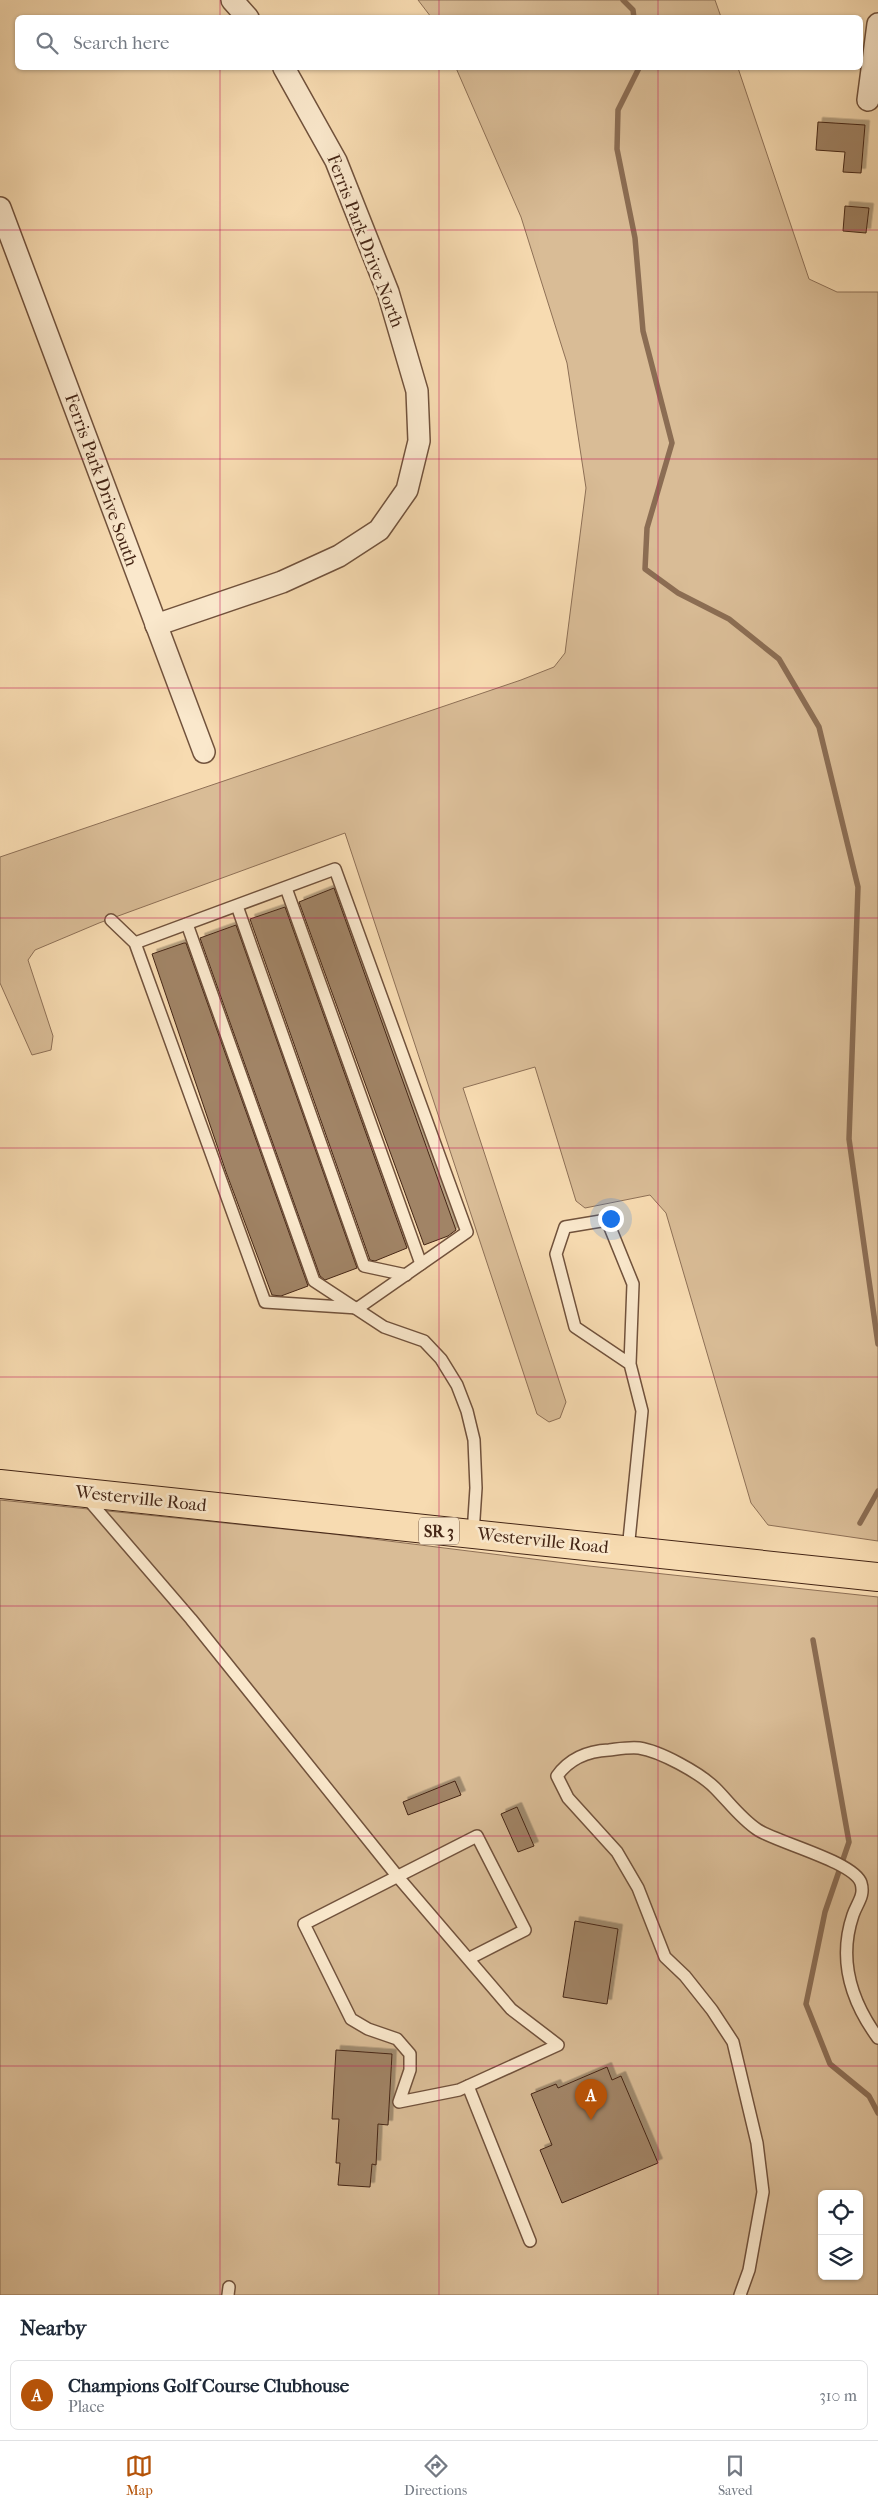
<!DOCTYPE html>
<style>
:root{--surface:#fff;--page:#f6f6f7;--text:#1f2937;--muted:#747a83;--line:#e0e1e3;--accent:#b45309}
body{margin:0;font-family:"IM FELL French Canon",serif;background:var(--page);color:var(--text)}
.controls{position:absolute;right:15px;bottom:15px;display:grid;overflow:hidden;border-radius:8px;box-shadow:0 1px 4px #0004}
.controls button{width:45px;height:45px;display:grid;place-items:center;padding:0;border:0;border-bottom:1px solid var(--line);background:var(--surface);color:var(--text);font:25px sans-serif}
.you{position:absolute;left:610px;top:1218px;width:18px;height:18px;margin:-12px;border:4px solid #fff;border-radius:50%;background:#1a73e8;box-shadow:0 0 0 8px #1a73e833}
.badge{display:grid;place-items:center;width:32px;height:32px;border-radius:50%;background:var(--accent);color:#fff;font-size:16px;font-weight:700}
.pin{position:absolute;translate:-50% -41px;filter:drop-shadow(0 1px 2px #0008)}
.pin::after{content:'';position:absolute;top:26px;width:18px;height:15px;background:inherit;clip-path:polygon(0 0,100% 0,50% 100%)}
.list{margin:0;padding:0;list-style:none}
h2{display:flex;justify-content:space-between;align-items:center;height:65px;margin:0;padding:0 20px;font-size:21px}
h2 small{font-size:16px;font-weight:400;color:var(--muted)}
.list li{display:grid;grid-template-columns:32px 1fr auto;gap:15px;align-items:center;box-sizing:border-box;height:70px;margin:0 10px 10px;padding:0 10px;border:1px solid var(--line);border-radius:8px}
.list b{display:block;font-size:19px;white-space:nowrap}
.list p{margin:0;font-size:16px;white-space:nowrap;color:var(--muted)}
.list em{font-size:16px;font-style:normal;color:var(--muted)}
.icon{flex:none;width:28px;height:28px;fill:none;stroke:currentColor;stroke-width:2;stroke-linecap:round;stroke-linejoin:round}
.map{position:relative;flex:none;width:878px;height:2295px;overflow:hidden}
.search{position:absolute;background:var(--surface);box-shadow:0 1px 4px #0004;left:15px;right:15px;top:15px;height:55px;display:flex;align-items:center;gap:12px;box-sizing:border-box;padding:0 18px;border-radius:8px;color:var(--muted);font-size:19px}
.sheet{height:145px;background:var(--surface)}
nav{display:flex;justify-content:space-around;align-items:center;box-sizing:border-box;height:70px;border-top:1px solid var(--line);background:var(--surface);font-size:14px;color:var(--muted)}
nav a{display:grid;justify-items:center;gap:2px}
nav .on{color:var(--accent)}
.map>svg:first-child{display:block}
</style>
<div class="map">
<svg width="878" height="2295" viewBox="0 0 878 2295">
<defs>
<filter id="shadow"><feDropShadow dx="4.5" dy="-4.5" stdDeviation="0" flood-color="#0004"/></filter>
</defs>
<rect width="100%" height="100%" fill="#f7dbb1"/>
<filter id="stains"><feTurbulence type="fractalNoise" baseFrequency=".004" numOctaves="4"/><feColorMatrix values="0 0 0 0 .2 0 0 0 0 .09 0 0 0 0 .02 0 0 0 .5 -.17"/></filter>
<radialGradient id="worn" r=".72"><stop offset=".6" stop-color="#630" stop-opacity="0"/><stop offset="1" stop-color="#630" stop-opacity=".3"/></radialGradient>
<!-- green -->
<g fill="#d9bc96" stroke="#8e7056" fill-rule="evenodd">
<polygon points="418,0 715,0 721,17 431,17"/>
<polygon points="456,68 738,68 809,279 837,292 878,292 878,1541 768,1525 751,1503 666,1213 650,1195 585,1208 576,1201 535,1067 463,1088 566,1402 560,1418 549,1422 537,1414 345,833 99,923 35,950 28,960 53,1036 51,1050 32,1055 0,983 0,857 521,680 554,667 565,653 586,488 567,363 521,217"/>
<path d="M 0,1500 L 332,1534 L 589,1566 L 878,1597 L 878,2295 L 0,2295 ZM 822,2194 L 859,2194 L 859,2276 L 822,2276 Z"/>
</g>
<g fill="none" stroke-linecap="round" stroke-linejoin="round">
<!-- stream -->
<g stroke="#8b6d53" stroke-width="5.5">
<polyline points="623,0 633,10 634,18"/>
<polyline points="639,68 618,110 617,149 635,238 643,331 672,443 647,528 645,569 678,593 729,619 779,659 819,727 858,887 849,1139 878,1344"/>
<polyline points="860,1523 878,1491"/>
<polyline points="813,1640 849,1842 825,1912 806,2004 830,2064 869,2096 878,2113"/>
</g>
</g>
<!-- building -->
<g fill="#a18466" stroke="#442515" filter="url(#shadow)">
<polygon points="818,122 865,125 861,173 843,172 845,152 816,150"/>
<polygon points="845,206 869,208 866,233 843,231"/>
<polygon points="334,888 456,1230 448,1236 424,1245 299,902"/>
<polygon points="285,907 407,1248 375,1261 370,1260 250,919"/>
<polygon points="236,925 357,1268 325,1280 320,1276 200,938"/>
<polygon points="184,943 186,943 308,1286 281,1296 272,1295 226,1172 152,954"/>
<polygon points="455,1781 461,1795 408,1815 403,1802"/>
<polygon points="517,1807 534,1846 518,1852 501,1814"/>
<polygon points="575,1921 618,1929 607,2004 563,1997"/>
<polygon points="336,2050 392,2054 388,2125 378,2124 376,2165 372,2164 370,2187 338,2185 340,2163 336,2163 339,2119 332,2119"/>
<polygon points="607,2067 612,2080 621,2076 658,2163 562,2203 540,2150 552,2145 531,2094 556,2084 558,2088"/>
</g>
<g fill="none" stroke-linecap="round" stroke-linejoin="round">
<!-- lane casing -->
<g stroke="#71523c" stroke-width="14">
<g id="lane">
<polyline points="286,888 421,1264"/>
<polyline points="237,906 364,1266 406,1275"/>
<polyline points="111,920 135,943 265,1302 358,1308 467,1232 335,869 135,943"/>
<polyline points="187,924 314,1281 384,1327 424,1341 441,1359 457,1385 467,1411 474,1440 476,1488 473,1534"/>
<polyline points="86,1497 191,1619 398,1877 511,2009 558,2045 459,2090 399,2102 410,2070 410,2054 397,2039 368,2029 351,2019 304,1924 477,1836 525,1930 470,1958"/>
<polyline points="628,1550 642,1411 630,1364 633,1284 607,1220 565,1227 556,1254 575,1327 630,1364"/>
<polyline points="468,2086 530,2241"/>
<polyline points="228,2295 229,2287"/>
<path d="M 740,2295 L 749,2270 L 763,2192 L 757,2143 L 733,2042 L 712,2010 L 685,1976 L 665,1957 L 638,1888 L 617,1852 L 568,1798 L 557,1776 C 569,1759 588,1751 609,1750 C 618,1749 629,1747 639,1748 C 660,1751 700,1773 715,1788 C 729,1802 741,1819 758,1830 C 779,1843 854,1862 861,1883 C 865,1896 857,1903 853,1915 C 838,1959 851,2001 878,2038"/>
</g>
</g>
<!-- street casing -->
<g stroke="#71523c" stroke-width="24">
<g id="street">
<polyline points="232,0 248,18"/>
<polyline points="868,100 878,24"/>
<polyline points="0,208 204,752"/>
<polyline points="156,625 282,582 339,556 379,530 407,490 419,441 417,391 388,292 336,161 284,68"/>
</g>
</g>
<!-- primary casing -->
<g stroke="#442515" stroke-width="30">
<polyline id="primary" points="0,1484 878,1577"/>
</g>
<!-- lane -->
<use href="#lane" stroke="#fae8cc" stroke-width="11"/>
<!-- street -->
<use href="#street" stroke="#fae8cc" stroke-width="21"/>
<!-- primary -->
<use href="#primary" stroke="#f7dbb1" stroke-width="28"/>
</g>
<!-- grid -->
<path fill="none" stroke="#c2185b" stroke-width="1" stroke-opacity="0.55" d="M 220,0 L 220,18M 439,0 L 439,18M 658,0 L 658,18M 220,68 L 220,2295M 439,68 L 439,2295M 658,68 L 658,2295M 0,230 L 878,230M 0,459 L 878,459M 0,688 L 878,688M 0,918 L 878,918M 0,1148 L 878,1148M 0,1377 L 878,1377M 0,1606 L 878,1606M 0,1836 L 878,1836M 0,2066 L 878,2066"/>
<g text-anchor="middle" dominant-baseline="central" stroke-width="5" stroke-linejoin="round" paint-order="stroke">
<!-- shield labels -->
<rect fill="#fae8cc" stroke="#7b604c" stroke-width="1" x="419" y="1517.5" width="40" height="27" rx="4"/>
<g font-size="16" font-weight="bold" fill="#442515">
<text x="439" y="1531">SR 3</text>
</g>
<!-- street labels -->
<g font-size="18" fill="#442515" stroke="#fae8cc">
<text transform="translate(365 241) rotate(69)">Ferris Park Drive North</text>
<text transform="translate(101 480) rotate(70)">Ferris Park Drive South</text>
<text transform="translate(141 1499) rotate(6)">Westerville Road</text>
<text transform="translate(543 1541) rotate(6)">Westerville Road</text>
</g>
</g>
<rect width="100%" height="100%" filter="url(#stains)"/>
<rect width="100%" height="100%" fill="url(#worn)"/>
</svg>
<div class="controls">
<button><svg class="icon" aria-label="locate" viewBox="0 0 24 24"><circle cx="12" cy="12" r="6"/><path d="M12 2v4M12 18v4M2 12h4M18 12h4"/></svg></button>
<button><svg class="icon" aria-label="layers" viewBox="0 0 24 24"><path d="M12 4l9 5-9 5-9-5zM3 14l9 5 9-5"/></svg></button>
</div>
<div class="you"></div>
<div class="pin badge" style="left:591px;top:2120px">A</div>
<div class="search"><svg class="icon" aria-label="search" viewBox="0 0 24 24"><circle cx="10" cy="10" r="6"/><path d="M15 15l6 6"/></svg>Search here</div>
</div>
<section class="sheet">
<h2>Nearby<small></small></h2>
<ul class="list">
<li><span class="badge">A</span><div><b>Champions Golf Course Clubhouse</b><p>Place</p></div><em>310 m</em></li>
</ul>
</section>
<nav>
<a class="on"><svg class="icon" aria-label="map" viewBox="0 0 24 24"><path d="M3 6l6-2 6 2 6-2v14l-6 2-6-2-6 2zM9 4v14M15 6v14"/></svg>Map</a>
<a><svg class="icon" aria-label="directions" viewBox="0 0 24 24"><path d="M12 3l9 9-9 9-9-9zM9 14v-3h6M13 9l2 2-2 2"/></svg>Directions</a>
<a><svg class="icon" aria-label="saved" viewBox="0 0 24 24"><path d="M7 4h10v16l-5-4-5 4z"/></svg>Saved</a>
</nav>
